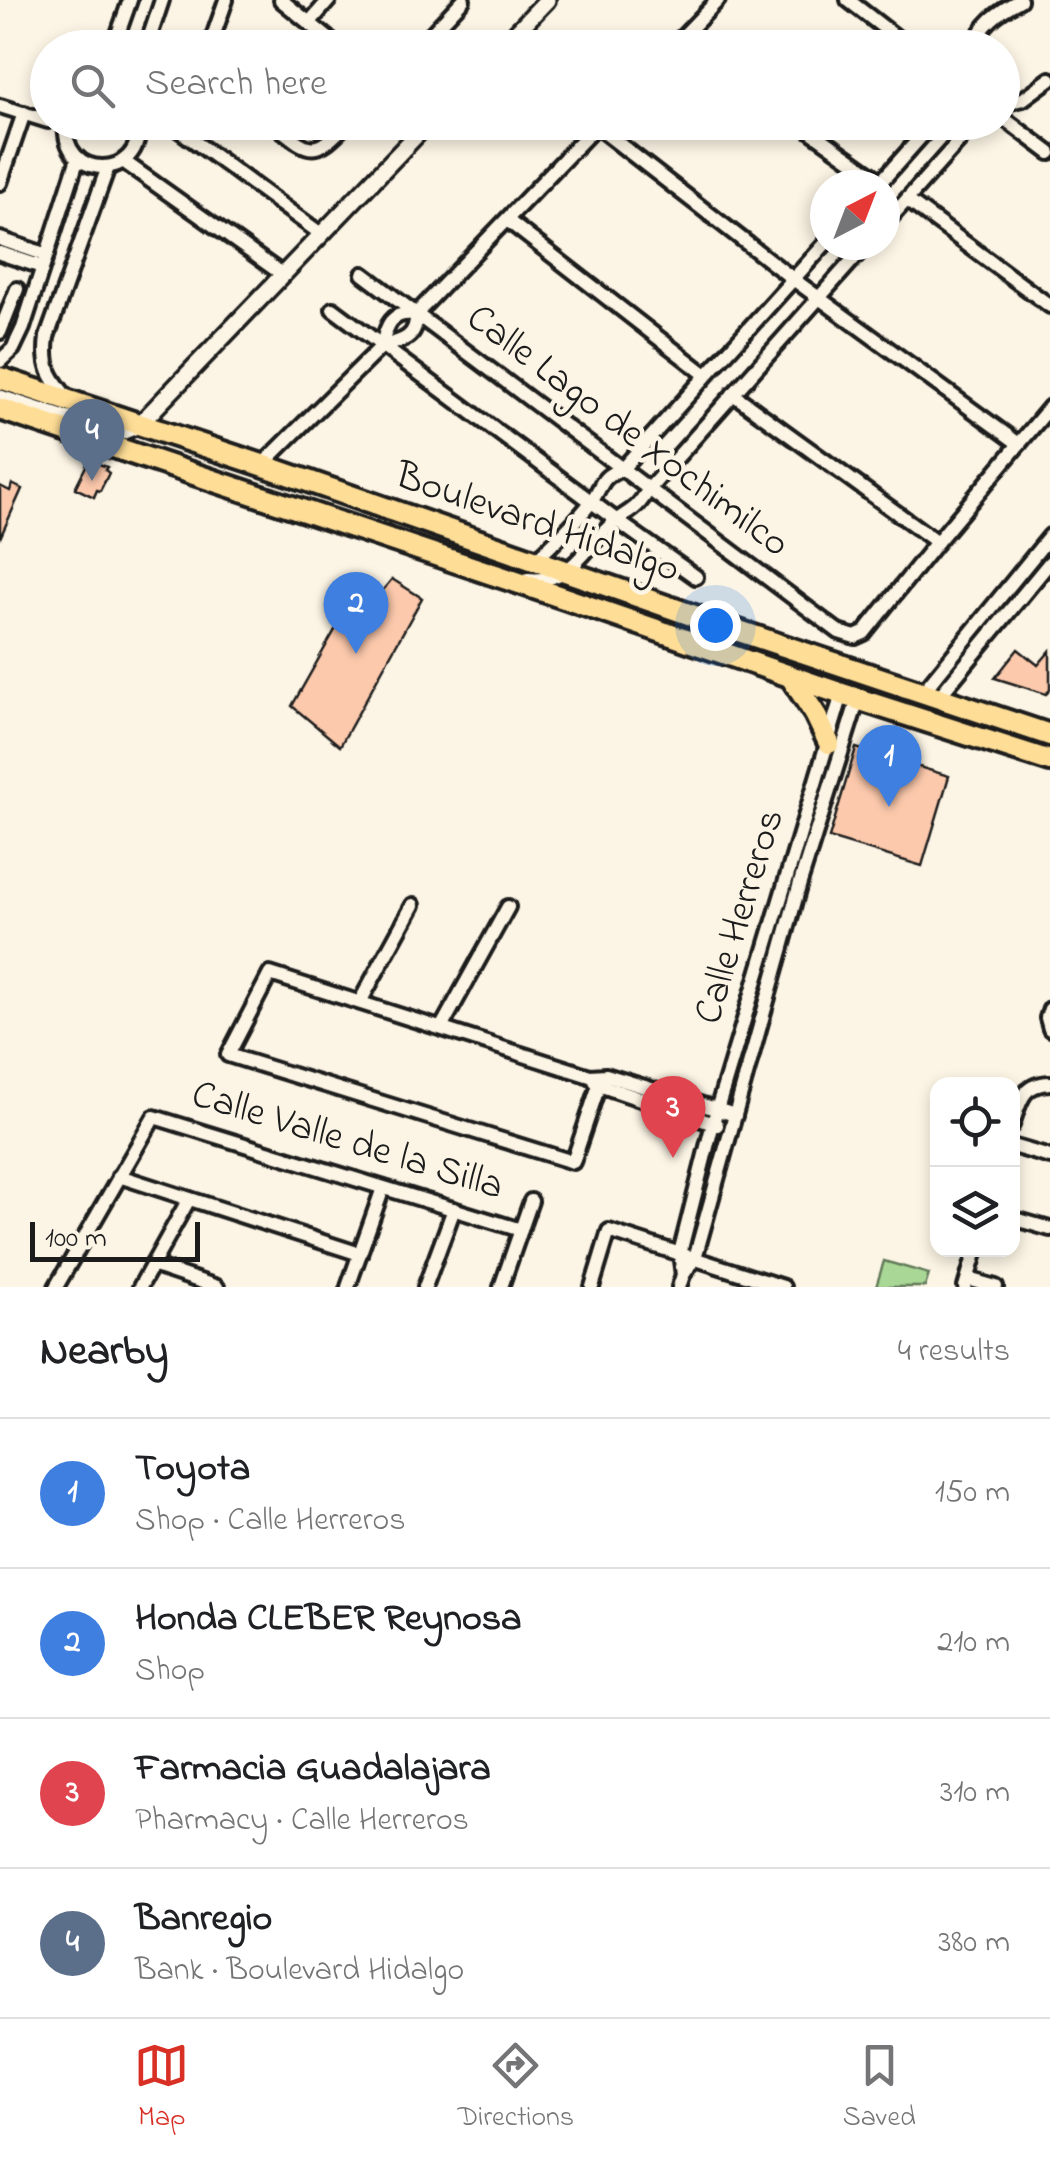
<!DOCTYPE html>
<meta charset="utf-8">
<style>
:root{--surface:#fff;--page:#f2f2f2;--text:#202124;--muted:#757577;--line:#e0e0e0;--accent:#d93025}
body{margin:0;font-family:"Indie Flower",sans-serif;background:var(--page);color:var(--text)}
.controls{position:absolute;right:30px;bottom:30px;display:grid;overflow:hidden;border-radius:20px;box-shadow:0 5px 15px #0003}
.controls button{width:90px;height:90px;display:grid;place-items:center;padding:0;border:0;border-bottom:2px solid var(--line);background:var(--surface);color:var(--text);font:50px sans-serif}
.compass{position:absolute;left:810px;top:170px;width:90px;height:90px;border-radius:50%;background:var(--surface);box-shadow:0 5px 15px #0003;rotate:42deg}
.scale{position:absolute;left:30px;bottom:25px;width:170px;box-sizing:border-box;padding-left:10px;border:5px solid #1c1c1c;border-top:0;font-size:28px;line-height:35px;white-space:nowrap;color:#1c1c1c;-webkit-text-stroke:8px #fcf5e5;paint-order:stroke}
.you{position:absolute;left:715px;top:625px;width:35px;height:35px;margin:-25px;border:8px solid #fff;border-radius:50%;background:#1a73e8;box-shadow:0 0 0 15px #1a73e833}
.badge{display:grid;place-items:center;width:65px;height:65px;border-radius:50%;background:var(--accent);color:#fff;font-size:32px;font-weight:700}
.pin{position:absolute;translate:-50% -82px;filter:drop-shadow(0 2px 5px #0008)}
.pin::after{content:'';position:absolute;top:52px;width:35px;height:30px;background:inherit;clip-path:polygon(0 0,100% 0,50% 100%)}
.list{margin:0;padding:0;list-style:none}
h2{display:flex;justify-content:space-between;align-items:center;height:130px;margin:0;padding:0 40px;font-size:42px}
h2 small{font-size:32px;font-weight:400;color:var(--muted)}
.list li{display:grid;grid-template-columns:65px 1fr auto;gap:30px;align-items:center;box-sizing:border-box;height:150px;padding:0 40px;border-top:2px solid var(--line)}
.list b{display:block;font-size:38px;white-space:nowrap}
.list p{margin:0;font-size:32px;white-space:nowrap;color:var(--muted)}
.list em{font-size:32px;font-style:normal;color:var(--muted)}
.icon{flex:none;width:55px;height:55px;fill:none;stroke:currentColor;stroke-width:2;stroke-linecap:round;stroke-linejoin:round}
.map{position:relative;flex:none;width:1050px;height:1287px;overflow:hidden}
.search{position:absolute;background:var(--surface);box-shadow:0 5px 15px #0003;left:30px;right:30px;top:30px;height:110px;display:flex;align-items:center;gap:25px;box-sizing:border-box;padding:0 35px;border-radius:55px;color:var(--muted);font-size:38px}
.sheet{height:730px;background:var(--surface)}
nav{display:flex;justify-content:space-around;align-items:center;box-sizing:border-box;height:140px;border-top:2px solid var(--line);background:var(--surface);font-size:28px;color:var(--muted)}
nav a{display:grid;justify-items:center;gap:5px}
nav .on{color:var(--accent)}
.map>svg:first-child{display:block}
</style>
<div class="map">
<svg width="1050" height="1287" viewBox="0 0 1050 1287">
<rect width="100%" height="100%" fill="#fcf5e5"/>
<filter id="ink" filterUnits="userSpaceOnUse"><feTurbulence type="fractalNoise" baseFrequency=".01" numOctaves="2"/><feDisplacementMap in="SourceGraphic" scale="20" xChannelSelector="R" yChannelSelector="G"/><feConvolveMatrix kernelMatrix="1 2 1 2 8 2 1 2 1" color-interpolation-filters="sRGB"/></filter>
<g filter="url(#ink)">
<!-- green -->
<polygon fill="#a9d796" stroke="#627a59" stroke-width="2.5" points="884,1261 929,1274 925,1287 876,1287"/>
<!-- building -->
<g fill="#fcc9ac" stroke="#1c1c1c" stroke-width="2.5">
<polygon points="89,460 107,467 105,470 109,473 100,491 97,490 94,497 75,488"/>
<polygon points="12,484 22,489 0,538 0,486 10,491"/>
<polygon points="392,579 422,598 340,746 292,706 356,593 373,602"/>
<polygon points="1018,649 1038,665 1050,651 1050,690 1046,694 995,678"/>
<polygon points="856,748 949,776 922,866 829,838"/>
</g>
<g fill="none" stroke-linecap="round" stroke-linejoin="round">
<!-- minor casing -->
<g stroke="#1c1c1c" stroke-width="20">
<g id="minor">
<polyline points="281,0 340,48"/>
<polyline points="848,0 910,48"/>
<polyline points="309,23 329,0"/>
<polyline points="113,48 130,0"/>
<polyline points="146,48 162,0"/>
<polyline points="209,48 226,0"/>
<polyline points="418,48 463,0"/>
<polyline points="672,48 718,0"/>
<path d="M 973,48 C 981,24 998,12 1020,0"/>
<polyline points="1002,104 1023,99 1050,79"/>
<polyline points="0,106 48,121"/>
<polyline points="1002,117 1050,153"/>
<path d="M 66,122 C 60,182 145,182 138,122"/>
<polyline points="168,122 321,234"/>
<path d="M 272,122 C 309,152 313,160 348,122"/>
<polyline points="591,122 793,279 1019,444"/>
<polyline points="798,122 881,181"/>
<polyline points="123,161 282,274"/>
<polyline points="0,183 24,113"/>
<polyline points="878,185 934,122"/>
<polyline points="907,200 1050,306"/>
<polyline points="507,220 706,375"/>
<polyline points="885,224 976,122"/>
<polyline points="0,239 47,255"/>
<polyline points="0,253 42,267"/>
<polyline points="363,274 839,632 855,637 864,633 937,542 1050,407"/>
<polyline points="333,309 616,520 696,577"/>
<polyline points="416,314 600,122"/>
<polyline points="0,332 17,289"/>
<path d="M 382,346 C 402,342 418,337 416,314"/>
<polyline points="0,361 13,349 23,328 78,158"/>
<polyline points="733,394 937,542"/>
<path d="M 69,400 C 50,377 43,367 47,337 L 108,167"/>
<path d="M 262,465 L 382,346 C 386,326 391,311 414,314"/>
<path d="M 538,566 L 536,560 C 554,542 576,523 591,502 C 603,486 599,477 622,469 L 825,244"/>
<path d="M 528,579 C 575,584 584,545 616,521 C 634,508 636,510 649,489 L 866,245"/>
<polyline points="922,693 1050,536"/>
<polyline points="938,698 1050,562"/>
<polyline points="360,1002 413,905"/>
<polyline points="1050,1009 1047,1018 1050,1029"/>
<polyline points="441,1028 508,907"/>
<polyline points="606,1075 599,1085 573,1162 228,1055 270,974 590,1076 606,1075 735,1115"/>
<polyline points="595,1081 599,1085 717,1125"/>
<path d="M 1012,1125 C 1020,1101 1022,1084 1050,1083"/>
<polyline points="1012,1146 1050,1157"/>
<polyline points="119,1176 360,1254"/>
<polyline points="1012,1218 1050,1229"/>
<polyline points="152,1265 217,1287"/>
<polyline points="683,1275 680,1253 713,1123 842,694"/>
<polyline points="968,1279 996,1287"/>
<polyline points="56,1287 154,1117 521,1230"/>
<polyline points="140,1287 189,1199"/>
<polyline points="348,1287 383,1188"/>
<polyline points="425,1287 454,1209"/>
<polyline points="501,1287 531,1201"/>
<polyline points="592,1287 609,1231 783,1287"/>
<polyline points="679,1287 683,1275 695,1258 800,883 858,699"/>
<polyline points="965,1287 976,1250"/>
</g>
</g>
<!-- tertiary casing -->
<g stroke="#1c1c1c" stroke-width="22">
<g id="tertiary">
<polyline points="501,48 547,0"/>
<polyline points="0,398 108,433 121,432 139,425 429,122"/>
</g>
</g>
<!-- primary casing -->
<g stroke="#1c1c1c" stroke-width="28">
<g id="primary">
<polyline points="0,378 262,465 706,620 1050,735"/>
<polyline points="0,409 561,597 842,694 1050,761"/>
<polyline points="791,677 815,714 829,743"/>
</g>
</g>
<!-- minor -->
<use href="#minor" stroke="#fcf5e5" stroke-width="12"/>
<!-- tertiary -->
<use href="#tertiary" stroke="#fcf5e5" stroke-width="15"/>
<!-- primary -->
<use href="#primary" stroke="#fedd96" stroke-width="20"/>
</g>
</g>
<g text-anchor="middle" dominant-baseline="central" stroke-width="9" stroke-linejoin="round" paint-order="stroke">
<!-- street labels -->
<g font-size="40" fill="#1c1c1c" stroke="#fcf5e5">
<text transform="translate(627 432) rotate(37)">Calle Lago de Xochimilco</text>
<text transform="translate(537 524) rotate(19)">Boulevard Hidalgo</text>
<text transform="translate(741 917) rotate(-73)">Calle Herreros</text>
<text transform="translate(347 1142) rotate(17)">Calle Valle de la Silla</text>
</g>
</g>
</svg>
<div class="controls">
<button><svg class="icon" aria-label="locate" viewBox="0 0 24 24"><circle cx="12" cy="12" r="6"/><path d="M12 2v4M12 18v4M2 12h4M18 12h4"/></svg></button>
<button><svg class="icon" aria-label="layers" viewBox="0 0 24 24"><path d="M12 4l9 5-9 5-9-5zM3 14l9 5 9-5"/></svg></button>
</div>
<svg class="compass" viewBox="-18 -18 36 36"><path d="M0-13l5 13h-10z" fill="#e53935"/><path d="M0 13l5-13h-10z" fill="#757577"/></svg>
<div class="scale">100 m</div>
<div class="you"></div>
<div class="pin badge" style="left:889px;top:807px;background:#3f7fe0">1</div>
<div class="pin badge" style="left:356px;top:654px;background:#3f7fe0">2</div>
<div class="pin badge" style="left:673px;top:1158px;background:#e0444e">3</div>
<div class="pin badge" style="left:92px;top:481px;background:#5c6f8a">4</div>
<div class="search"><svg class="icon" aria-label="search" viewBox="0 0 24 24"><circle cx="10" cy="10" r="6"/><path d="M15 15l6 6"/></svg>Search here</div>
</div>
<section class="sheet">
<h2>Nearby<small>4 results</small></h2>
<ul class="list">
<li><span class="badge" style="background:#3f7fe0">1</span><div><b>Toyota</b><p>Shop · Calle Herreros</p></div><em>150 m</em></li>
<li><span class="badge" style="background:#3f7fe0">2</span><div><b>Honda CLEBER Reynosa</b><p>Shop</p></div><em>210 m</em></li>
<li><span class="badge" style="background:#e0444e">3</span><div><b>Farmacia Guadalajara</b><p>Pharmacy · Calle Herreros</p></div><em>310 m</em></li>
<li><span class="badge" style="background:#5c6f8a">4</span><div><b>Banregio</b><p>Bank · Boulevard Hidalgo</p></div><em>380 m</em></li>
</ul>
</section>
<nav>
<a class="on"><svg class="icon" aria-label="map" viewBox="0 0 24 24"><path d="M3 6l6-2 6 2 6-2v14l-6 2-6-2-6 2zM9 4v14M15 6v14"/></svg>Map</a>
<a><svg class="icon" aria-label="directions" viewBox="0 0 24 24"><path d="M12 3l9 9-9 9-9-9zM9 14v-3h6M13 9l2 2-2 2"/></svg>Directions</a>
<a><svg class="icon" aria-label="saved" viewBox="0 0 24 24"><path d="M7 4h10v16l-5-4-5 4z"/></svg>Saved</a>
</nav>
